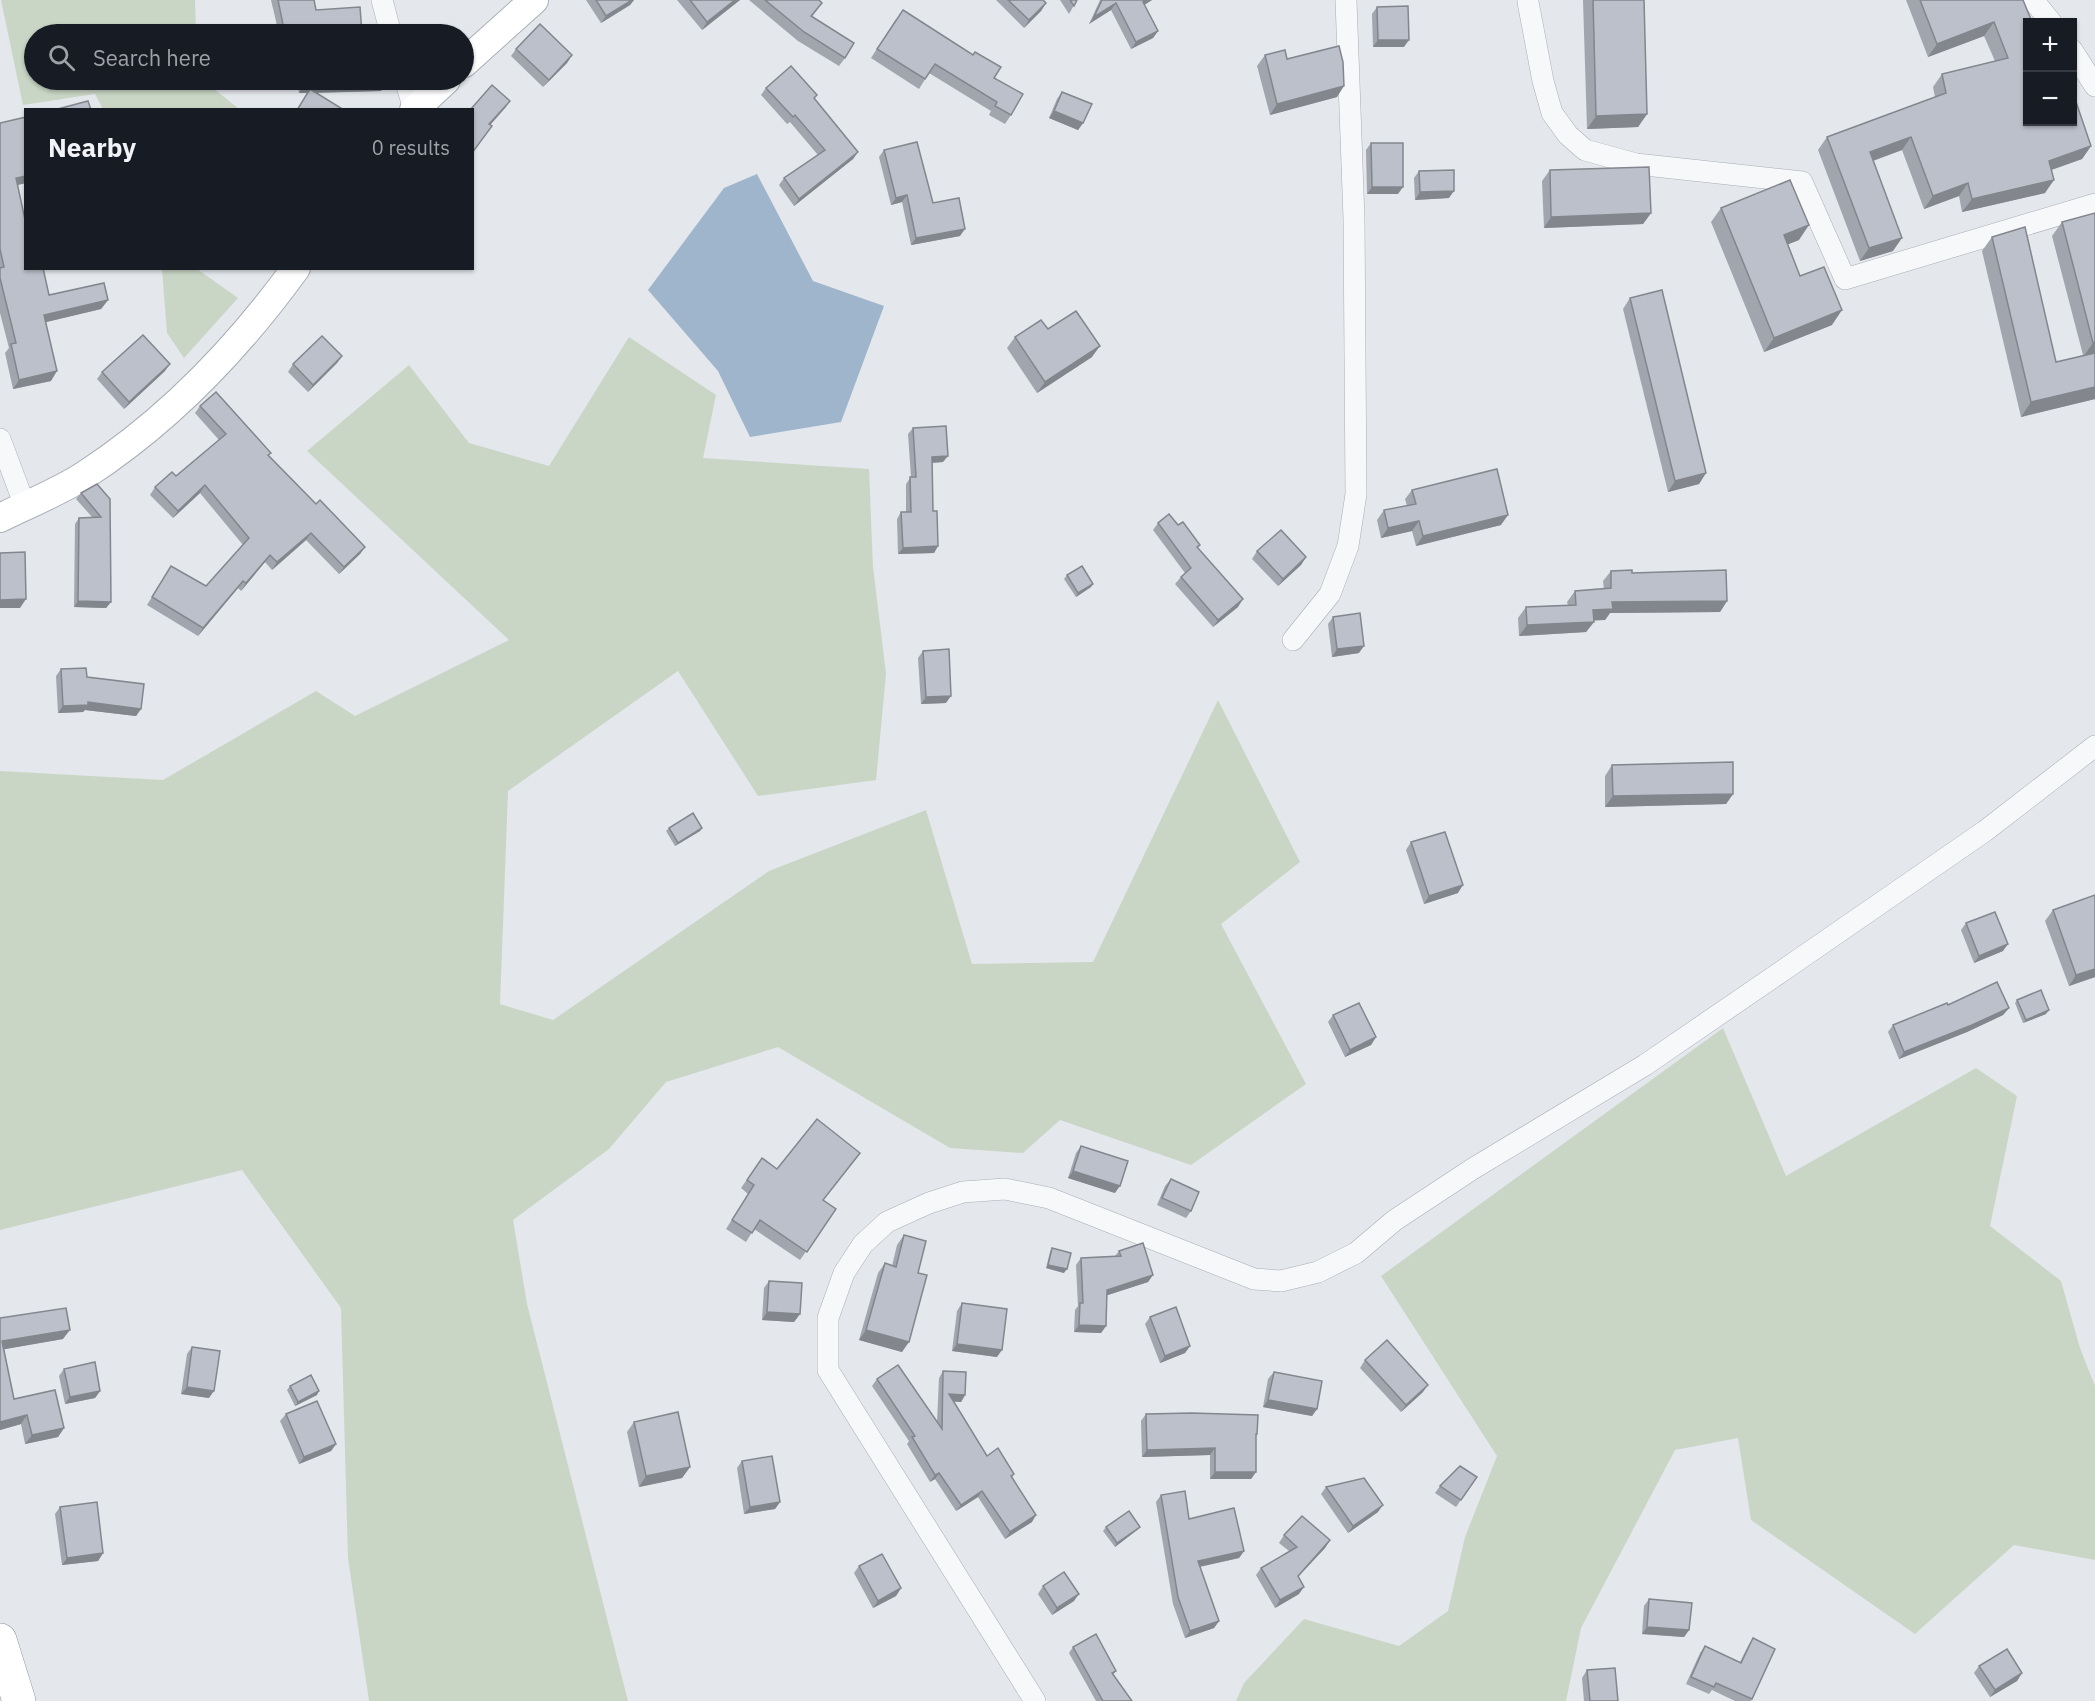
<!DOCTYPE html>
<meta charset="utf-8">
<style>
:root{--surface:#171b24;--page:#20242c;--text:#f1f3f6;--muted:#9ea1a6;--line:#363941}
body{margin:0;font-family:"IBM Plex Sans",sans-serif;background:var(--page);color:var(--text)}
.controls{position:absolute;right:18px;top:18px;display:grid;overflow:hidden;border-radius:0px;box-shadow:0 2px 4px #0004}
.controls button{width:54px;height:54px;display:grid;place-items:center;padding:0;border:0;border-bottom:2px solid var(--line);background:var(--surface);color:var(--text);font:30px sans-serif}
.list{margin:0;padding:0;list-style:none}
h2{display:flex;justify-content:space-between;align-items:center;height:78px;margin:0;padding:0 24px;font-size:26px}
h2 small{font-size:20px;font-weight:400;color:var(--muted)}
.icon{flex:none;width:33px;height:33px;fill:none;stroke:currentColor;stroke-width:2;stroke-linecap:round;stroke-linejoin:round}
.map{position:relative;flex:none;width:2095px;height:1701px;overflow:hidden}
.search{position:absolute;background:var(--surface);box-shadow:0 2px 4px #0004;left:24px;top:24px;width:450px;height:66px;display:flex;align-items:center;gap:15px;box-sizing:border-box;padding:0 21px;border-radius:33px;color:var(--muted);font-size:22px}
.panel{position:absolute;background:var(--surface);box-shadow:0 2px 4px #0004;left:24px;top:108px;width:450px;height:162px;border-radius:0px}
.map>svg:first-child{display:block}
</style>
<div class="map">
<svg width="2095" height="1701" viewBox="0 0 2095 1701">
<rect width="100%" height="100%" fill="#e4e7ec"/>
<!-- green -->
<g fill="#c9d6c5">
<polygon points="1,0 195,0 196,34 34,34 34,80 203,80 239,109 103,109 95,94 23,105"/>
<polygon points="162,269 197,269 238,298 184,358 167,333"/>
<polygon points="629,337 716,395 703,458 869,469 873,567 886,674 876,780 758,796 678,671 508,791 500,1004 553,1020 769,871 926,810 972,964 1093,962 1218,700 1300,862 1221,924 1306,1084 1191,1165 1060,1120 1023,1153 950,1148 778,1047 666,1082 609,1149 513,1220 527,1304 628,1701 369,1701 348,1558 341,1308 242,1170 0,1230 0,771 163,780 316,691 355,716 509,640 307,451 409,365 469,443 549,466"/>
<polygon points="1723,1028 1786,1176 1976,1068 2017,1096 1990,1226 2061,1281 2080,1348 2095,1386 2095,1560 2014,1545 1915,1634 1751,1520 1738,1438 1675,1450 1581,1628 1566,1701 1236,1701 1244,1683 1304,1619 1399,1646 1448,1611 1465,1537 1497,1456 1381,1276"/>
</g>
<!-- water -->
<polygon fill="#9fb5cc" points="757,174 813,281 884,306 841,422 750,437 718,371 648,290 724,188"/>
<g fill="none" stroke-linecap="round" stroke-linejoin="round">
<!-- street casing -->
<g stroke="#a9aeb7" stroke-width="22">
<g id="street">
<polyline points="382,0 391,34"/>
<polyline points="2033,0 2051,22"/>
<polyline points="1528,2 1543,81 1552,113 1568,135 1585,150 1636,164 1802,182 1845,279 2095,204"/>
<polyline points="2072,50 2095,86"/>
<polyline points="405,80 414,109"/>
<polyline points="0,439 25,506"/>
<polyline points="1293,640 1330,594 1348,546 1356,494 1354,219 1346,0"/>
<polyline points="1035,1701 828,1370 828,1318 844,1273 863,1244 887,1222 929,1203 963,1192 1005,1189 1049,1198 1254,1279 1281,1281 1318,1272 1356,1253 1395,1220 1474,1168 1645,1065 1788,967 1985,831 2095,746"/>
</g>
</g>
<!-- secondary casing -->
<g stroke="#a9aeb7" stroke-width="30">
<g id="secondary">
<polyline points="464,63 534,0"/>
<polyline points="414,110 446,80"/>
<path d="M 0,518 C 28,504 59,492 85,475 C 168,421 238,348 296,268"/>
</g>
</g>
<!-- highway casing -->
<g stroke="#8b94a3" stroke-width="34">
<polyline id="highway" points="0,1640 19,1701"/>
</g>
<!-- street -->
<use href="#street" stroke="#f7f8fa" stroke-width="21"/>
<!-- secondary -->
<use href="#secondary" stroke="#fff" stroke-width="28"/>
<!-- highway -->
<use href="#highway" stroke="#fff" stroke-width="33"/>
</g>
<!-- wall -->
<g fill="#a1a5ae">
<polygon points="271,0 314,0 316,10 362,33 279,34"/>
<polygon points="586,0 634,0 630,5 601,23"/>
<polygon points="677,0 740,0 702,30"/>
<polygon points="749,0 819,0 822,3 812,17 845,58 839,66 798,41"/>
<polygon points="996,0 1043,0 1046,3 1041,11 1024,28"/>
<polygon points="1060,0 1077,0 1069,14"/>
<polygon points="1100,0 1152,0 1144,5 1158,31 1153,38 1131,49 1111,10 1089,24"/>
<polygon points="1583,0 1644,0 1647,114 1638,127 1587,129"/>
<polygon points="1906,0 2023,0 2028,22 2091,146 2082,159 2051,170 2045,193 1962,212 1959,196 1924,209 1902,150 1873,161 1893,251 1860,261 1818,150 1827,137 1935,97 1933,87 1942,74 1995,61 1984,36 1928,57"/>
<polygon points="1377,7 1404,47 1373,47 1372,14"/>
<polygon points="896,19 994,78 1011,115 1005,124 989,115 991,111 929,73 919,89 871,58"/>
<polygon points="516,49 572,55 567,63 543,87 511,56"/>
<polygon points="1265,55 1287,59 1337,97 1270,115 1257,66"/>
<polygon points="297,80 385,80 385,84 381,91 317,93 344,110 297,110 307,93 299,93"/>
<polygon points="766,88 817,95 814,99 858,152 853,159 794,206 779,185 784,178 818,155 790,122 787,124 761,95"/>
<polygon points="1062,92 1083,123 1078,130 1049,118 1057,99"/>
<polygon points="26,117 26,183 17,185 26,268 49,295 108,300 101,309 46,322 51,381 13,389 5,353 9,348 0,313 0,123"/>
<polygon points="1371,143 1398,194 1367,194 1366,150"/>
<polygon points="884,150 933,203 960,236 911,245 902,202 891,205 879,157"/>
<polygon points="1550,170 1651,213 1643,224 1544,228 1542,181"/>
<polygon points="1419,171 1449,198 1415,200 1414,178"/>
<polygon points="1721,208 1799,240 1787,244 1800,276 1832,325 1764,352 1711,222"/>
<polygon points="2095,213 2095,399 2021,417 1982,251 1992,237 2056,362 2083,355 2052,236 2062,222"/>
<polygon points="1630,298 1706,473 1699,484 1668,492 1623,309"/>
<polygon points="1015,337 1092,357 1037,393 1007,348"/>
<polygon points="342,356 337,363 308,392 288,372 293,364"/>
<polygon points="165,371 124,409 97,379 102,372"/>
<polygon points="200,406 269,456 316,504 365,547 360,554 339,574 306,540 272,570 265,562 241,591 238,588 198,636 147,605 171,566 206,586 243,545 200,493 173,518 150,495 155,487 176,476 219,440 195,413"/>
<polygon points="913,428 943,462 932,463 933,511 938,546 934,553 898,554 897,519 901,512 906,512 906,484 911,477 908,434"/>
<polygon points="97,484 111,602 106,608 74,607 75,524 79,518 92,517 76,499 81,493"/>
<polygon points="1412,490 1501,525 1416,546 1412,531 1381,538 1377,520 1384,510 1407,506 1405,499"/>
<polygon points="1158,523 1178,525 1200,545 1198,548 1238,607 1213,627 1175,584 1181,577 1185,573 1153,530"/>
<polygon points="1257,551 1306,557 1301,565 1278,586 1252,559"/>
<polygon points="1611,571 1632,573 1727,601 1720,612 1610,613 1605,620 1594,620 1594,622 1586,632 1519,636 1518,618 1526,607 1568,605 1567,602 1575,591 1604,589 1603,581"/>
<polygon points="1067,575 1091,587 1076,597 1064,579"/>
<polygon points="1333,617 1359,653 1332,657 1328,624"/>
<polygon points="923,651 946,703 921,704 918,658"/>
<polygon points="61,669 87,677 141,709 136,716 85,710 83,712 58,713 56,676"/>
<polygon points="1612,765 1733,794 1726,804 1605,807 1605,776"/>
<polygon points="669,828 702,828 700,831 675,846 666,831"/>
<polygon points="1411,842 1458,893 1424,904 1406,850"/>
<polygon points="2095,895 2095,977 2069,986 2045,921 2053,910"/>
<polygon points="1966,923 2003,951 1974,963 1961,930"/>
<polygon points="2017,1000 2046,1014 2023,1023 2015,1003"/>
<polygon points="1948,1005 2009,1008 2003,1015 1967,1032 1899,1059 1888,1032 1893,1025"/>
<polygon points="1333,1015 1376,1037 1371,1045 1345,1057 1328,1022"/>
<polygon points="1081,1146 1115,1193 1068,1178 1076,1153"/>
<polygon points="860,1153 823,1200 836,1209 800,1260 754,1229 746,1242 726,1229 748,1194 741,1188 762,1158 777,1169"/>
<polygon points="1171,1179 1191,1211 1186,1218 1157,1205 1165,1186"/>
<polygon points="904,1235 918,1273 902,1352 859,1340 878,1273 885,1263 892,1266 897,1245"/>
<polygon points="1052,1248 1064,1273 1046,1268 1050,1252"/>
<polygon points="1119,1251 1153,1275 1148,1282 1107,1295 1106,1326 1101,1333 1074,1332 1075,1310 1078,1306 1076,1265 1081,1258 1115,1256"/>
<polygon points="769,1281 800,1314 794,1322 762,1320 764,1288"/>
<polygon points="962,1303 997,1357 952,1351 957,1311"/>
<polygon points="1150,1317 1190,1346 1185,1353 1160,1363 1145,1324"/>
<polygon points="0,1318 63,1339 4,1349 14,1399 64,1428 58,1437 25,1444 21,1424 0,1430"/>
<polygon points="192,1347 209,1398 181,1394 187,1354"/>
<polygon points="1365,1360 1423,1392 1401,1412 1360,1368"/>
<polygon points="64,1369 100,1391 95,1398 65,1404 59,1376"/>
<polygon points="943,1371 965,1395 961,1402 953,1401 987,1456 1014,1474 1012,1478 1032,1522 1005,1539 978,1497 956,1511 935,1479 930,1482 907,1444 909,1441 872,1386 877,1379 937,1422 939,1378"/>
<polygon points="1274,1372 1317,1409 1312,1416 1263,1407 1268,1379"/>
<polygon points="290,1386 317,1395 295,1406 287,1390"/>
<polygon points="286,1414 336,1444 331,1451 299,1464 280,1421"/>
<polygon points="1146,1414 1257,1434 1256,1436 1256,1472 1251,1479 1210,1479 1210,1455 1142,1457 1141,1421"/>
<polygon points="634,1422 690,1467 682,1478 639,1487 627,1432"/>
<polygon points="742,1461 780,1502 775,1509 744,1514 737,1468"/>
<polygon points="1477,1477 1456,1507 1435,1493 1440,1486"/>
<polygon points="1326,1487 1378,1512 1348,1533 1321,1494"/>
<polygon points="1161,1495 1189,1519 1244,1551 1239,1558 1200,1567 1219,1621 1214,1628 1185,1638 1173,1604 1156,1502"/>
<polygon points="60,1507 103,1553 98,1561 62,1565 55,1514"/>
<polygon points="1106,1527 1140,1527 1137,1530 1115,1547 1103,1531"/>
<polygon points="1284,1535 1330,1540 1325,1548 1298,1577 1299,1594 1275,1608 1256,1575 1261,1568 1289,1551 1279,1543"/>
<polygon points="859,1566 901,1588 896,1596 873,1608 854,1573"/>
<polygon points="1043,1586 1074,1601 1052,1615 1038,1594"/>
<polygon points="1649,1599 1689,1630 1684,1637 1642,1634 1644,1606"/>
<polygon points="1753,1638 1752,1699 1751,1701 1735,1701 1712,1690 1709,1694 1686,1684 1700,1653 1705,1646 1740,1662 1748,1646"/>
<polygon points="1073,1647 1116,1671 1113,1675 1132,1701 1096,1701 1069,1653"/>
<polygon points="1979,1666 2022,1673 2017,1681 1990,1697 1974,1673"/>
<polygon points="1587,1670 1618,1701 1584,1701 1582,1678"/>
</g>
<!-- shaded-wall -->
<g fill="#83868d">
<polygon points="632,0 634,0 630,5 601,23 606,16"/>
<polygon points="735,0 740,0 702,30 707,22"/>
<polygon points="1145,0 1152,0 1138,9 1143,2"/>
<polygon points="1046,3 1041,11 1024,28 1029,20"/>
<polygon points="1116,3 1111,10 1089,24 1094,17"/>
<polygon points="1994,22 1984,36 1928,57 1937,44"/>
<polygon points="1158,31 1153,38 1131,49 1136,42"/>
<polygon points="1378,40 1409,40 1404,47 1373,47"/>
<polygon points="572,55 567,63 543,87 549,80"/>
<polygon points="385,84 381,91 299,93 304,86"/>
<polygon points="1344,86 1337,97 1270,115 1277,104"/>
<polygon points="510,101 506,107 485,131 489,124"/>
<polygon points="1054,111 1083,123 1078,130 1049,118"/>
<polygon points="1647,114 1638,127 1587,129 1596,116"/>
<polygon points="1911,137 1902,150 1861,165 1870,152"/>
<polygon points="2091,146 2082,159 2040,174 2049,161"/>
<polygon points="858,152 853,159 794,206 799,199"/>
<polygon points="26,176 26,183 9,187 16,178"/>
<polygon points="2054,180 2045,193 1962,212 1972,199"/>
<polygon points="1968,183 1959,196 1924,209 1933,196"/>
<polygon points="1372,187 1403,187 1398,194 1367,194"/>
<polygon points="1454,191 1449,198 1415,200 1420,192"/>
<polygon points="907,195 902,202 891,205 896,198"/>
<polygon points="1651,213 1643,224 1544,228 1551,217"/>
<polygon points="1809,225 1799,240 1774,250 1784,235"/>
<polygon points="965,229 960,236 911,245 916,238"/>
<polygon points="1902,238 1893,251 1860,261 1869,248"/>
<polygon points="108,300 101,309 38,324 44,315"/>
<polygon points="1842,310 1832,325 1764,352 1774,338"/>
<polygon points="2095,342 2095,354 2083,357 2093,343"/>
<polygon points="1100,346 1092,357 1037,393 1045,382"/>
<polygon points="342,356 337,363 308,392 313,385"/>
<polygon points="170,364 165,371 124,409 129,402"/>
<polygon points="57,371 51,381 13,389 19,380"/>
<polygon points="2095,387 2095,399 2021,417 2031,402"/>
<polygon points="948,456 943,462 928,463 932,457"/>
<polygon points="1706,473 1699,484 1668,492 1675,481"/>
<polygon points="205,485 200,493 173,518 178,511"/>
<polygon points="1508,515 1501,525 1416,546 1423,536"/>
<polygon points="1419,521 1412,531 1381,538 1388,528"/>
<polygon points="311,533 306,540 272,570 277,562"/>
<polygon points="938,546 934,553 898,554 903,548"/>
<polygon points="365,547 360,554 339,574 344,567"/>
<polygon points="270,555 265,562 241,591 246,583"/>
<polygon points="1306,557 1301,565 1278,586 1283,579"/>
<polygon points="243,581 238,588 198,636 203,628"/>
<polygon points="1093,584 1091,587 1076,597 1078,593"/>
<polygon points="26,599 20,608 0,608 0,600"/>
<polygon points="1243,599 1238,607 1213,627 1218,620"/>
<polygon points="78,601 111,602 106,608 74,607"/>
<polygon points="1727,601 1720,612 1610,613 1605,620 1586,621 1593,610 1612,602"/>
<polygon points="1594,622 1586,632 1519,636 1527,625"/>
<polygon points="1364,646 1359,653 1332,657 1337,649"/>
<polygon points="951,696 946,703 921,704 926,697"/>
<polygon points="88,702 141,709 136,716 85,710 83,712 58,713 63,706"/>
<polygon points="1733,794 1726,804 1605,807 1613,796"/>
<polygon points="702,828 700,831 675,846 678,843"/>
<polygon points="1463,885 1458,893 1424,904 1429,896"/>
<polygon points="2008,944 2003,951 1974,963 1979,956"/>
<polygon points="2095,969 2095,977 2069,986 2076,975"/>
<polygon points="2009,1008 2003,1015 1967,1032 1899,1059 1904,1052"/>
<polygon points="2049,1010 2046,1014 2023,1023 2026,1020"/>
<polygon points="1376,1037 1371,1045 1345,1057 1350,1050"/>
<polygon points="1073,1171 1120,1186 1115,1193 1068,1178"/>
<polygon points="1048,1265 1067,1269 1064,1273 1046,1268"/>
<polygon points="1153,1275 1148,1282 1102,1297 1107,1290"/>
<polygon points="767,1312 800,1314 794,1322 762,1320"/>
<polygon points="1079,1325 1106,1326 1101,1333 1074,1332"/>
<polygon points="70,1330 63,1339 0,1350 2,1341"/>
<polygon points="866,1330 909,1342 902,1352 859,1340"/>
<polygon points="957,1344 1002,1350 997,1357 952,1351"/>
<polygon points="1190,1346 1185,1353 1160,1363 1165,1356"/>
<polygon points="1428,1385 1423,1392 1401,1412 1406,1405"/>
<polygon points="187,1387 214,1391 209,1398 181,1394"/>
<polygon points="100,1391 95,1398 65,1404 70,1397"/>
<polygon points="319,1391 317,1395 295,1406 298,1402"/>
<polygon points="949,1394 965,1395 961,1402 944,1401"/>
<polygon points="1268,1400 1317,1409 1312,1416 1263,1407"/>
<polygon points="27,1415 21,1424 0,1430 0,1422"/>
<polygon points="64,1428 58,1437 25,1444 32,1435"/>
<polygon points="336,1444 331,1451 299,1464 304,1457"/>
<polygon points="1215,1448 1210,1455 1142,1457 1147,1450"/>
<polygon points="690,1467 682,1478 639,1487 646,1476"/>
<polygon points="1215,1472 1256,1472 1251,1479 1210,1479"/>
<polygon points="939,1473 935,1479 930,1482 935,1475"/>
<polygon points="982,1491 978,1497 956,1511 961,1505"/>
<polygon points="780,1502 775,1509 744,1514 750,1507"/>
<polygon points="1383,1505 1378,1512 1348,1533 1353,1526"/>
<polygon points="1036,1515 1032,1522 1005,1539 1010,1532"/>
<polygon points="1140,1527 1137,1530 1115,1547 1117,1543"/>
<polygon points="1330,1540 1325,1548 1292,1583 1298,1576"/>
<polygon points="1244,1551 1239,1558 1193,1568 1198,1561"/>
<polygon points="103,1553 98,1561 62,1565 67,1558"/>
<polygon points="1304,1587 1299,1594 1275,1608 1280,1600"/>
<polygon points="901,1588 896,1596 873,1608 878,1601"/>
<polygon points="1079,1594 1074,1601 1052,1615 1057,1608"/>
<polygon points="1219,1621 1214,1628 1185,1638 1190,1631"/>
<polygon points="1647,1627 1689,1630 1684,1637 1642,1634"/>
<polygon points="2022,1673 2017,1681 1990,1697 1995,1690"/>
</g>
<!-- building -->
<g fill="#bbc0ca" stroke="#83868d" stroke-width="1.5">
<polygon points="278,0 314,0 316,10 360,7 362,33 385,33 385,34 280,34 285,34"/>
<polygon points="596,0 632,0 606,16"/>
<polygon points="690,0 735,0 707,22"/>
<polygon points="765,0 819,0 822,3 811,16 854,43 845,58 804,32"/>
<polygon points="1008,0 1043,0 1046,3 1029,20"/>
<polygon points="1070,0 1077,0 1074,6"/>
<polygon points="1102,0 1145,0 1143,2 1158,31 1136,42 1116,3 1094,17"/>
<polygon points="1593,0 1644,0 1647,114 1596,116"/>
<polygon points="1920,0 2023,0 2032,22 2028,22 2028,122 2073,122 2073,93 2091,146 2049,161 2054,180 1972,199 1968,183 1933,196 1911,137 1870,152 1902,238 1869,248 1827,137 1946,93 1942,74 2008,58 1994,22 1937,44"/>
<polygon points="1408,6 1409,40 1378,40 1377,7"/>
<polygon points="903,10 973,55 975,52 1001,67 994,78 1023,94 1011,115 995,106 997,102 935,64 925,79 877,49"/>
<polygon points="540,24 572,55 549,80 516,49"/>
<polygon points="1339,46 1343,62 1344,86 1277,104 1265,55 1285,50 1287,59"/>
<polygon points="791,66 817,95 814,98 858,152 799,199 784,178 825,150 795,115 793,117 766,88"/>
<polygon points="303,80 385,80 385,84 304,86"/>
<polygon points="492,85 510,101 489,124 492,126 472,153 472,110 470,110"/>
<polygon points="310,89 344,110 297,110"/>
<polygon points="1062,92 1092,104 1083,123 1054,111"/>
<polygon points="88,101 91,110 54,110"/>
<polygon points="26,117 26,176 16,178 26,224 26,268 43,268 49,295 104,283 108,300 44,315 57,371 19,380 11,344 16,343 0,278 0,268 4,267 0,249 0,123"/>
<polygon points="917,142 933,203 959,198 965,229 916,238 907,195 896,198 884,150"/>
<polygon points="1371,143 1403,143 1403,187 1372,187"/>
<polygon points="1649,167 1651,213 1551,217 1550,170"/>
<polygon points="1454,170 1454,191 1420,192 1419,171"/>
<polygon points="1790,180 1809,225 1784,235 1800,276 1824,267 1842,310 1774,338 1721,208"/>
<polygon points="2095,213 2095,342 2093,343 2062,222"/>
<polygon points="2025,227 2056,362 2095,353 2095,387 2031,402 1992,237"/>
<polygon points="1662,290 1706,473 1675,481 1630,298"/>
<polygon points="1076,311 1100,346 1045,382 1015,337 1041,320 1048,329"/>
<polygon points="143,335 170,364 129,402 102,372"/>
<polygon points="322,336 342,356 313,385 293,364"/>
<polygon points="216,392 271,453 268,455 316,504 320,500 365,547 344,567 311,533 277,562 270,555 246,583 243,581 203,628 152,597 171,566 206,586 249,538 205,485 178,511 155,487 172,472 176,476 226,434 200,406"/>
<polygon points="946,426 948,456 932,457 933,511 937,511 938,546 903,548 901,512 911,512 910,477 916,477 913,428"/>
<polygon points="1497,469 1508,515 1423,536 1419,521 1388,528 1384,510 1416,504 1412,490"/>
<polygon points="97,484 110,499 111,602 78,601 79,518 101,517 81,493"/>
<polygon points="1169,514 1178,525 1183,522 1200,545 1197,547 1243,599 1218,620 1181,577 1191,568 1158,523"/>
<polygon points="1281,530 1306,557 1283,579 1257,551"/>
<polygon points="25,552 26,599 0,600 0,553"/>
<polygon points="1082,566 1093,584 1078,593 1067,575"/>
<polygon points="1632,570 1632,573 1726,570 1727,601 1612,602 1613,609 1593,610 1594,622 1527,625 1526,607 1576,605 1575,591 1611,588 1611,571"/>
<polygon points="1360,613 1364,646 1337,649 1333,617"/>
<polygon points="949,649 951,696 926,697 923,651"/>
<polygon points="86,668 87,677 144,684 141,709 88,702 88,705 63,706 61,669"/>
<polygon points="1733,762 1733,794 1613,796 1612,765"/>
<polygon points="693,813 702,828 678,843 669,828"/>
<polygon points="1445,832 1463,885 1429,896 1411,842"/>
<polygon points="2095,895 2095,969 2076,975 2053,910"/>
<polygon points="1995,912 2008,944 1979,956 1966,923"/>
<polygon points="1997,982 2009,1008 1972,1025 1904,1052 1893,1025 1947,1003 1948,1005"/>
<polygon points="2041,990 2049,1010 2026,1020 2017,1000"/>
<polygon points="1359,1003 1376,1037 1350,1050 1333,1015"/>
<polygon points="817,1119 860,1153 823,1200 836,1209 807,1252 760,1220 752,1233 732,1220 754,1185 747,1180 762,1158 777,1169"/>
<polygon points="1081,1146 1128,1161 1120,1186 1073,1171"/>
<polygon points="1171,1179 1199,1192 1191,1211 1162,1198"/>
<polygon points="904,1235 926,1241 918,1273 927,1275 909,1342 866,1330 885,1263 896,1267"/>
<polygon points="1143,1243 1153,1275 1107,1290 1106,1326 1079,1325 1080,1303 1083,1303 1081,1258 1121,1256 1119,1251"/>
<polygon points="1052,1248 1071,1253 1067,1269 1048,1265"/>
<polygon points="769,1281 802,1283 800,1314 767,1312"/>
<polygon points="962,1303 1007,1309 1002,1350 957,1344"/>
<polygon points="1176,1307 1190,1346 1165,1356 1150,1317"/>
<polygon points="66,1308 70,1330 2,1341 14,1399 55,1390 64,1428 32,1435 27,1415 0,1422 0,1318"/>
<polygon points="1387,1340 1428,1385 1406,1405 1365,1360"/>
<polygon points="192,1347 220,1351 214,1391 187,1387"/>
<polygon points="95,1362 100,1391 70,1397 64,1369"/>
<polygon points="898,1365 942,1429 943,1371 966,1372 965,1395 949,1394 987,1456 998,1448 1014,1474 1011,1476 1036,1515 1010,1532 982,1491 961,1505 939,1473 935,1475 912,1437 915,1436 877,1379"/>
<polygon points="1274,1372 1322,1381 1317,1409 1268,1400"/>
<polygon points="311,1375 319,1391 298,1402 290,1386"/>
<polygon points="317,1401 336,1444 304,1457 286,1414"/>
<polygon points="678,1412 690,1467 646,1476 634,1422"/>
<polygon points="1191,1413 1258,1415 1257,1434 1256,1434 1256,1472 1215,1472 1215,1448 1147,1450 1146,1414"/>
<polygon points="772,1456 780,1502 750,1507 742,1461"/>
<polygon points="1460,1466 1477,1477 1461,1500 1440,1486"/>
<polygon points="1364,1478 1383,1505 1353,1526 1326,1487"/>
<polygon points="1185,1491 1189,1519 1234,1508 1244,1551 1198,1561 1219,1621 1190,1631 1178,1597 1161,1495"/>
<polygon points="97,1502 103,1553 67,1558 60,1507"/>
<polygon points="1129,1511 1140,1527 1117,1543 1106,1527"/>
<polygon points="1302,1516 1330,1540 1298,1576 1304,1587 1280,1600 1261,1568 1297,1547 1284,1535"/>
<polygon points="882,1554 901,1588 878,1601 859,1566"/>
<polygon points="1064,1572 1079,1594 1057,1608 1043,1586"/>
<polygon points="1649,1599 1692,1603 1689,1630 1647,1627"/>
<polygon points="1096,1634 1116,1671 1112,1673 1132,1701 1103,1701 1073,1647"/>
<polygon points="1753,1638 1775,1649 1752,1699 1716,1683 1714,1687 1691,1677 1705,1646 1741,1663"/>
<polygon points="2007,1649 2022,1673 1995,1690 1979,1666"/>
<polygon points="1615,1668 1618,1701 1590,1701 1587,1670"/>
</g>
</svg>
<div class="controls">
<button>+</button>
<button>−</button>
</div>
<div class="search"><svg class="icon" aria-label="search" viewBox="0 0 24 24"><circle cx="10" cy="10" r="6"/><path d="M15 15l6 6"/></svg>Search here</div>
<section class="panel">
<h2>Nearby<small>0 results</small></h2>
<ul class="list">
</ul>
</section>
</div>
